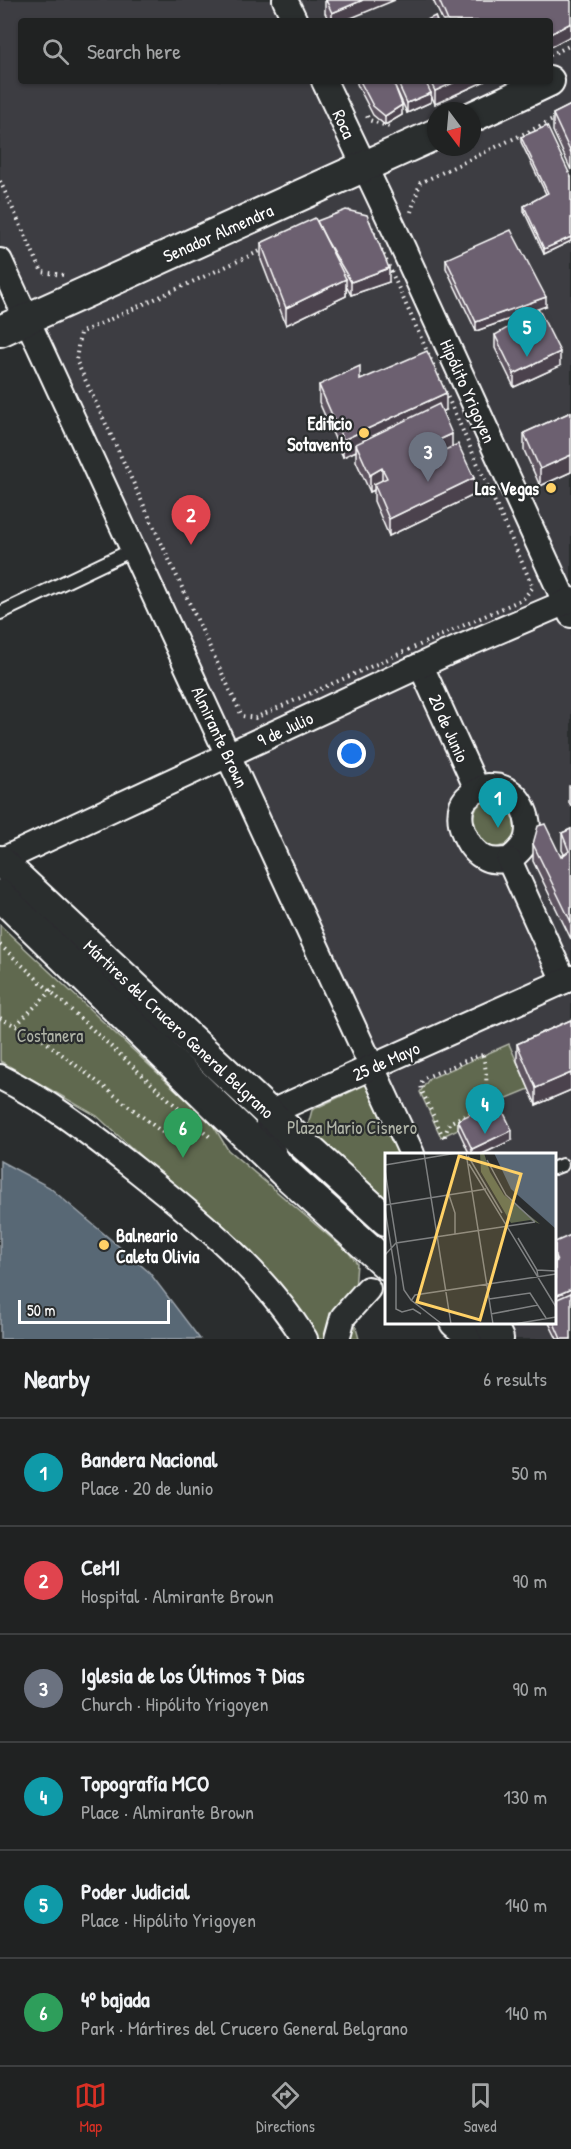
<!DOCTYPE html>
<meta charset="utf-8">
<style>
:root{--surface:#202222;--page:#2d2f2f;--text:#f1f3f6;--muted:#a2a4a5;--line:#3d3f40;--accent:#d93025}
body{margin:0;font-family:"Patrick Hand",sans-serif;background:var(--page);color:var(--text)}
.compass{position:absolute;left:427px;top:102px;width:54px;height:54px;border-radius:50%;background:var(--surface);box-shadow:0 2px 4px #0004;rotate:164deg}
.scale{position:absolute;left:18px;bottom:15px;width:152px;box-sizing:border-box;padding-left:6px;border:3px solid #fff;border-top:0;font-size:16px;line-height:21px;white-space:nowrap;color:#fff;-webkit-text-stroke:4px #2a2d2e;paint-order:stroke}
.you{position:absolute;left:352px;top:754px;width:21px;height:21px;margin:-15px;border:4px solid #fff;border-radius:50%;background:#1a73e8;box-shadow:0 0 0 9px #1a73e833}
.badge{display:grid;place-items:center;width:39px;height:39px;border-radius:50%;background:var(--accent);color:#fff;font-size:20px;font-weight:700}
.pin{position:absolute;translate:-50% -50px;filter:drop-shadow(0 2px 3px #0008)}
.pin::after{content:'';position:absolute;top:32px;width:21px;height:18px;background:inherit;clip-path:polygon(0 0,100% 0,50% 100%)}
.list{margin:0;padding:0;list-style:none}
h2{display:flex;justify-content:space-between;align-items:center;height:78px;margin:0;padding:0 24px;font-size:26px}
h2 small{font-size:20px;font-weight:400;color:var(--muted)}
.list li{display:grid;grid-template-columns:39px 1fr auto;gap:18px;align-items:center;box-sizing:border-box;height:108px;padding:0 24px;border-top:2px solid var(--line)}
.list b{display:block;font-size:22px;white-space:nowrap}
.list p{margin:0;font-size:20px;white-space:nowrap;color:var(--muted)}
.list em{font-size:20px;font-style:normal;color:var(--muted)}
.icon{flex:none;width:33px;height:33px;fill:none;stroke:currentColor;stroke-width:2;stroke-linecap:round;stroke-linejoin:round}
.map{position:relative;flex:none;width:571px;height:1339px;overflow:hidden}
.search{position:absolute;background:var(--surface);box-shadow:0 2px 4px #0004;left:18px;right:18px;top:18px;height:66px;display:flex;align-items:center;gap:15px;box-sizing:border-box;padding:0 21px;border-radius:6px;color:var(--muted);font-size:22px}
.sheet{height:726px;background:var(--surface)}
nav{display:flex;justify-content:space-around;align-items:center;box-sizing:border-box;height:84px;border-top:2px solid var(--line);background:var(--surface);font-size:16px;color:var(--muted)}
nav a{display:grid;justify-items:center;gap:3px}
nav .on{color:var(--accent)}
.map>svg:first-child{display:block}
</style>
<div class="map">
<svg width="571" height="1339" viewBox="0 0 571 1339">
<rect width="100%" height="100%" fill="#2a2d2e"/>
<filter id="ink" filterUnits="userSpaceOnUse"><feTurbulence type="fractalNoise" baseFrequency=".0167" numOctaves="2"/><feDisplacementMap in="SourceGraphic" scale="12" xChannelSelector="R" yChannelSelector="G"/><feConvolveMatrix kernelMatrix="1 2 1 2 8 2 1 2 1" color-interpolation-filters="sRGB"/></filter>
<g filter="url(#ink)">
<!-- built -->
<path fill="#3e3c42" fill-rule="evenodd" d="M 0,0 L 571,0 L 571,1339 L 498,1339 L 490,1323 L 554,1322 L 554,1154 L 412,1154 L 0,261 ZM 21,21 L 550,21 L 550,81 L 21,81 ZM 436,111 L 472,111 L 472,147 L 436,147 Z"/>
<!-- green -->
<g fill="#60694f" stroke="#b0b4a7" stroke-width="1.5">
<path d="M 491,798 C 512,808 518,815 516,838 L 509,844 L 493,849 C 471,838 467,822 480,802 Z"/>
<polygon points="0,925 213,1125 228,1150 349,1253 357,1263 353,1317 359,1339 312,1339 300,1311 273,1278 97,1116 0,1061"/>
<polygon points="509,1044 529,1089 495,1103 498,1110 441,1137 420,1092 429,1079"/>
<polygon points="367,1084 400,1154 386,1154 386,1203 307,1129 312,1110"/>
</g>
<!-- water -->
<polygon fill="#596775" stroke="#9ba4ac" stroke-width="1.5" points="0,1161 49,1187 149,1272 200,1339 0,1339"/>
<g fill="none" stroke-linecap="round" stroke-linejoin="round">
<!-- service casing -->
<g stroke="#fff" stroke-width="16">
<g id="service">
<polyline points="0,613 134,549"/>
<polyline points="554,1168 562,1165"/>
</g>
</g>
<!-- minor casing -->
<g stroke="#fff" stroke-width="28">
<g id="minor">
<polyline points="285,0 295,21"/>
<polyline points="324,81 397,235 571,615"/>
<polyline points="0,261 412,1154"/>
<polyline points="421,666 477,789"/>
<path d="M 488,786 C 493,786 499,786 503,788 C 521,795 531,819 527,837 C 525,847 516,854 509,860 C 501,860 492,862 485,858 C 468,850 456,823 462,805 C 466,795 479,789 488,786 Z"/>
<polyline points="509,860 564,981"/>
<polyline points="0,861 447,653 571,600"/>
<path d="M 0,1077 C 51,1102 94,1137 139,1172 C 201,1221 262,1271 305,1339"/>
<path d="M 280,1164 C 269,1149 266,1131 269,1113 L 571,978"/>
<polyline points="337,1339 343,1317 368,1289"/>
</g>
</g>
<!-- tertiary casing -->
<g stroke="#fff" stroke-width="34">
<g id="tertiary">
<polyline points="472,117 549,81"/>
<polyline points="0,331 436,134"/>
<polyline points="0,861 269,1113 386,1220"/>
<polyline points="0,895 284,1172 386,1264"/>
<polyline points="455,1322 475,1339"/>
<polyline points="490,1322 498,1339"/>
</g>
</g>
<!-- path -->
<g stroke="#fff" stroke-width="4" stroke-dasharray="1.5 4.5" stroke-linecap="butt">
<polyline points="550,55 571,45"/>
<polyline points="437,109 452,102"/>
<polyline points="367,116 369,120 392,128"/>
<polyline points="0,181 42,272 63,275"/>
<polygon points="348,211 368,220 533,587 523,599 255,718 242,716 76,360 80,333"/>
<polyline points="411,212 420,183 557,118"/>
<polyline points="0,945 210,1137"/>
<polyline points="0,1018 42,1039 175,1142"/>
<polyline points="16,1025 58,984"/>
<path d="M 483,1055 C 487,1074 488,1088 483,1106 L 449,1123 L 444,1139 L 422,1091 L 421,1083 L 424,1078 L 477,1056 Z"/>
</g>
<!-- service -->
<use href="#service" stroke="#2a2d2e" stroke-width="12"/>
<!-- minor -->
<use href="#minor" stroke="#2a2d2e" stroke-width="24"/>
<!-- tertiary -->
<use href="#tertiary" stroke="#2a2d2e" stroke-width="30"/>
</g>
<!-- wall -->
<g fill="#5d535f" stroke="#fff" stroke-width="1.5">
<polygon points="325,0 344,21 329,21 325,13"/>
<polygon points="433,0 570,0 571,36 550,47 550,21 443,21"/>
<polygon points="357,81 485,81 435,104 431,95 431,102 407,113 395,86 402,115 385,125 373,115 357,84"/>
<polygon points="571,105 571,170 553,131 553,114"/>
<polygon points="521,137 571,177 571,241 544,254 524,211 524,206 546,194 521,142"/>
<polygon points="317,221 389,282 351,295 346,286 346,296 286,325 261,260 261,243"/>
<polygon points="446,259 546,306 476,331 446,268"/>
<polygon points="495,335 560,366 514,387 495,348"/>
<polygon points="360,380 446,410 442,412 452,446 474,495 389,536 374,501 374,490 370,492 356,461 356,451 343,457 319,402 319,385"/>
<polygon points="571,412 571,472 540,486 524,450 524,433"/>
<polygon points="569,786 571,786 571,807 569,803"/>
<polygon points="571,829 571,939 533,861 533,844 561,857 564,854 562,850 562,833"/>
<polygon points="571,1020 571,1090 536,1105 517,1061 517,1044"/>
<polygon points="458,1120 512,1140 480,1155 470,1155 458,1129"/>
<polygon points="555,1242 571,1339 557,1339 549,1323 555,1323"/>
</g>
<!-- shaded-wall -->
<g fill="#4c434e" stroke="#fff" stroke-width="1.5">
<polygon points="363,0 395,0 344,21 332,21 332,13"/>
<polygon points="571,23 571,36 550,47 550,34"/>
<polygon points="457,81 485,81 435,104 435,91"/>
<polygon points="431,93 431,102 407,113 407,103"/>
<polygon points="402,105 402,115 385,125 385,116"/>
<polygon points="571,237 571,241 544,254 544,249"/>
<polygon points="389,268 389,282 351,295 351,282"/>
<polygon points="346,279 346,296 286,325 286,308"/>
<polygon points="546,297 546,306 476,331 476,322"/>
<polygon points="560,352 560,366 514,387 514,374"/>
<polygon points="446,393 446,410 359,450 356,444 356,451 343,457 343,440"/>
<polygon points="452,434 452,451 428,462 428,445"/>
<polygon points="571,455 571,472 540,486 540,469"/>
<polygon points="382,468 382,485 374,484 374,490 370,492 370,475"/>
<polygon points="474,478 474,495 389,536 389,519"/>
<polygon points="571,1073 571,1090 536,1105 536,1088"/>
<polygon points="512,1130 512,1140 480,1155 472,1155 472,1149"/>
<polygon points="571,1289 571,1302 555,1310 555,1296"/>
</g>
<!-- building -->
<g fill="#6c606f" stroke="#fff" stroke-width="1.5">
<polygon points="326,0 363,0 332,13"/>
<polygon points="439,0 570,0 571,1 571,23 550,34 550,21 448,21"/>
<polygon points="435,16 437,21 425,21"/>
<polygon points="360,81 393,81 402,105 385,116 373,106"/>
<polygon points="397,81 425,81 431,93 407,103"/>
<polygon points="430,81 457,81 435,91"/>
<polygon points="571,105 571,153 553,114"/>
<polygon points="547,126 571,177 571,237 544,249 524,206 548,193 521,137"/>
<polygon points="346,210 367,215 389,268 351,282 327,241 317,221"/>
<polygon points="315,218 346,279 286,308 261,243"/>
<polygon points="511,230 546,297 476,322 446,259"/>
<polygon points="539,310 560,352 514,374 495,335"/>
<polygon points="427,351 446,393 343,440 319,385 360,366 360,380"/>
<polygon points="439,404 452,434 428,445 432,456 458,444 474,478 389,519 374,484 387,478 382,468 370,475 356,444"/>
<polygon points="571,412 571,455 540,469 524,433"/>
<polygon points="545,824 561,857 569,851 562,833 571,829 571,922 533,844 538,826"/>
<polygon points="571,1020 571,1073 536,1088 517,1044"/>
<polygon points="498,1101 512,1130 472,1149 458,1120"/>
<polygon points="571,1235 571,1289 555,1296 555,1262 557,1261 555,1256 555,1242"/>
<polygon points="571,1293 571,1339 561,1339 554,1323 555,1323 555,1300"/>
</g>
</g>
<!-- markers -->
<g fill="#ffd166" stroke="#2a2d2e" stroke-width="2">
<circle cx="364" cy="433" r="6"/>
<circle cx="551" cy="488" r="6"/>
<circle cx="104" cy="1245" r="6"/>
</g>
<g text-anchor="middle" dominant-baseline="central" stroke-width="4.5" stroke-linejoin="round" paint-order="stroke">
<!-- street labels -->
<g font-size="18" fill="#fff" stroke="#2a2d2e">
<text transform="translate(344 124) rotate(65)">Roca</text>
<text transform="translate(218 233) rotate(-24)">Senador Almendra</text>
<text transform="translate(468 391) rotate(66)">Hipólito Yrigoyen</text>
<text transform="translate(449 728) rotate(66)">20 de Junio</text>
<text transform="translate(285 729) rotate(-25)">9 de Julio</text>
<text transform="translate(220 737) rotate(65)">Almirante Brown</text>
<text transform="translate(179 1029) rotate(43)">Mártires del Crucero General Belgrano</text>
<text transform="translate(386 1061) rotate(-24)">25 de Mayo</text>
</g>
<!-- poi labels -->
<g font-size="18" font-weight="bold" fill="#fff" stroke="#2a2d2e" text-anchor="end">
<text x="352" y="423">Edificio<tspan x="352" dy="21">Sotavento</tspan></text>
<text x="539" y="488">Las Vegas</text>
<text x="116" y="1235" text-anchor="start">Balneario<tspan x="116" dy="21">Caleta Olivia</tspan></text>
</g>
<!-- park labels -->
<g font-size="18" fill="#b0b4a7" stroke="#2a2d2e">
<text x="50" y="1035">Costanera</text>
<text x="352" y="1127">Plaza Mario Cisnero</text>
</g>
</g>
<!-- overview -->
<g transform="translate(385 1153)">
<rect width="171" height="171" fill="#2a2d2e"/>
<path d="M 95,0 L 99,0 L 105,19 L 119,42 L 155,71 L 145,67 L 126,70 L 96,19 Z" fill="#60694f"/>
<path d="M 109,0 L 171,0 L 171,76 L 126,36 Z" fill="#596775"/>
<path fill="none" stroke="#7f8182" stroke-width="1.5" d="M 39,0 L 66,171M 81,0 L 108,171M 83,3 L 117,60M 102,7 L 121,42 L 150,69M 84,11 L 171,154M 0,12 L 72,0M 0,17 L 19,137 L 26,147 L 57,171M 64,42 L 70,60 L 70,81M 0,52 L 101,36M 0,56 L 11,124 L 11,156 L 17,159 L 28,156 L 36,161M 133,85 L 152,117 L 153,124M 0,102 L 11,90 L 150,69M 152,117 L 171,118M 104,146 L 145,140 L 161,165M 26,148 L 30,142 L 171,121M 106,161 L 153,152M 129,171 L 171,164"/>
<path fill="#ffd166" fill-opacity="0.15" stroke="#ffd166" stroke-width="3" d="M 74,3 L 136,21 L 95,167 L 32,149 Z"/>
<rect width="171" height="171" fill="none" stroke="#fff" stroke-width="3"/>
</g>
</svg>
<svg class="compass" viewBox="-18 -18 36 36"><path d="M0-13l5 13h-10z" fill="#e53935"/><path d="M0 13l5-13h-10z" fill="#a2a4a5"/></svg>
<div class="scale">50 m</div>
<div class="you"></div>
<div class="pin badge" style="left:498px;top:828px;background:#0f9aa8">1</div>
<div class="pin badge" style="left:191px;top:545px;background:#e0444e">2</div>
<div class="pin badge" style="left:428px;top:482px;background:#6b7280">3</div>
<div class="pin badge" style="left:485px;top:1134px;background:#0f9aa8">4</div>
<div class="pin badge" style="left:527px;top:357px;background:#0f9aa8">5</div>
<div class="pin badge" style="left:183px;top:1158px;background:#2e9e5b">6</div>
<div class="search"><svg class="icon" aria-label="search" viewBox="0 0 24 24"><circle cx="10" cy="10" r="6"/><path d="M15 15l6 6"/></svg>Search here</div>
</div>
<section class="sheet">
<h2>Nearby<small>6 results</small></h2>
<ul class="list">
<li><span class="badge" style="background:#0f9aa8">1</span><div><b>Bandera Nacional</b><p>Place · 20 de Junio</p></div><em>50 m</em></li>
<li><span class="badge" style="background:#e0444e">2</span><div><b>CeMI</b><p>Hospital · Almirante Brown</p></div><em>90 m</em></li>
<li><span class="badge" style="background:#6b7280">3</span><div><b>Iglesia de los Últimos 7 Dias</b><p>Church · Hipólito Yrigoyen</p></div><em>90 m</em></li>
<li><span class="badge" style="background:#0f9aa8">4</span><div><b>Topografía MCO</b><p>Place · Almirante Brown</p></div><em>130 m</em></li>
<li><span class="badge" style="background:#0f9aa8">5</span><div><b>Poder Judicial</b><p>Place · Hipólito Yrigoyen</p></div><em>140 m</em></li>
<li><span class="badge" style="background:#2e9e5b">6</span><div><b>4º bajada</b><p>Park · Mártires del Crucero General Belgrano</p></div><em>140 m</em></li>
</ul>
</section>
<nav>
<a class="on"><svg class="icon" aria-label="map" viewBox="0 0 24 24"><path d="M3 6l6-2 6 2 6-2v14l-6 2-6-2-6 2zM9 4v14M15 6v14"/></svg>Map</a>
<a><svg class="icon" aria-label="directions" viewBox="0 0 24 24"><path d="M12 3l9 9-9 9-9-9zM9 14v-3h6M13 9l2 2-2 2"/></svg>Directions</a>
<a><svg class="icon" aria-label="saved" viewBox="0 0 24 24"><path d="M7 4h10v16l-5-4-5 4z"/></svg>Saved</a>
</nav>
